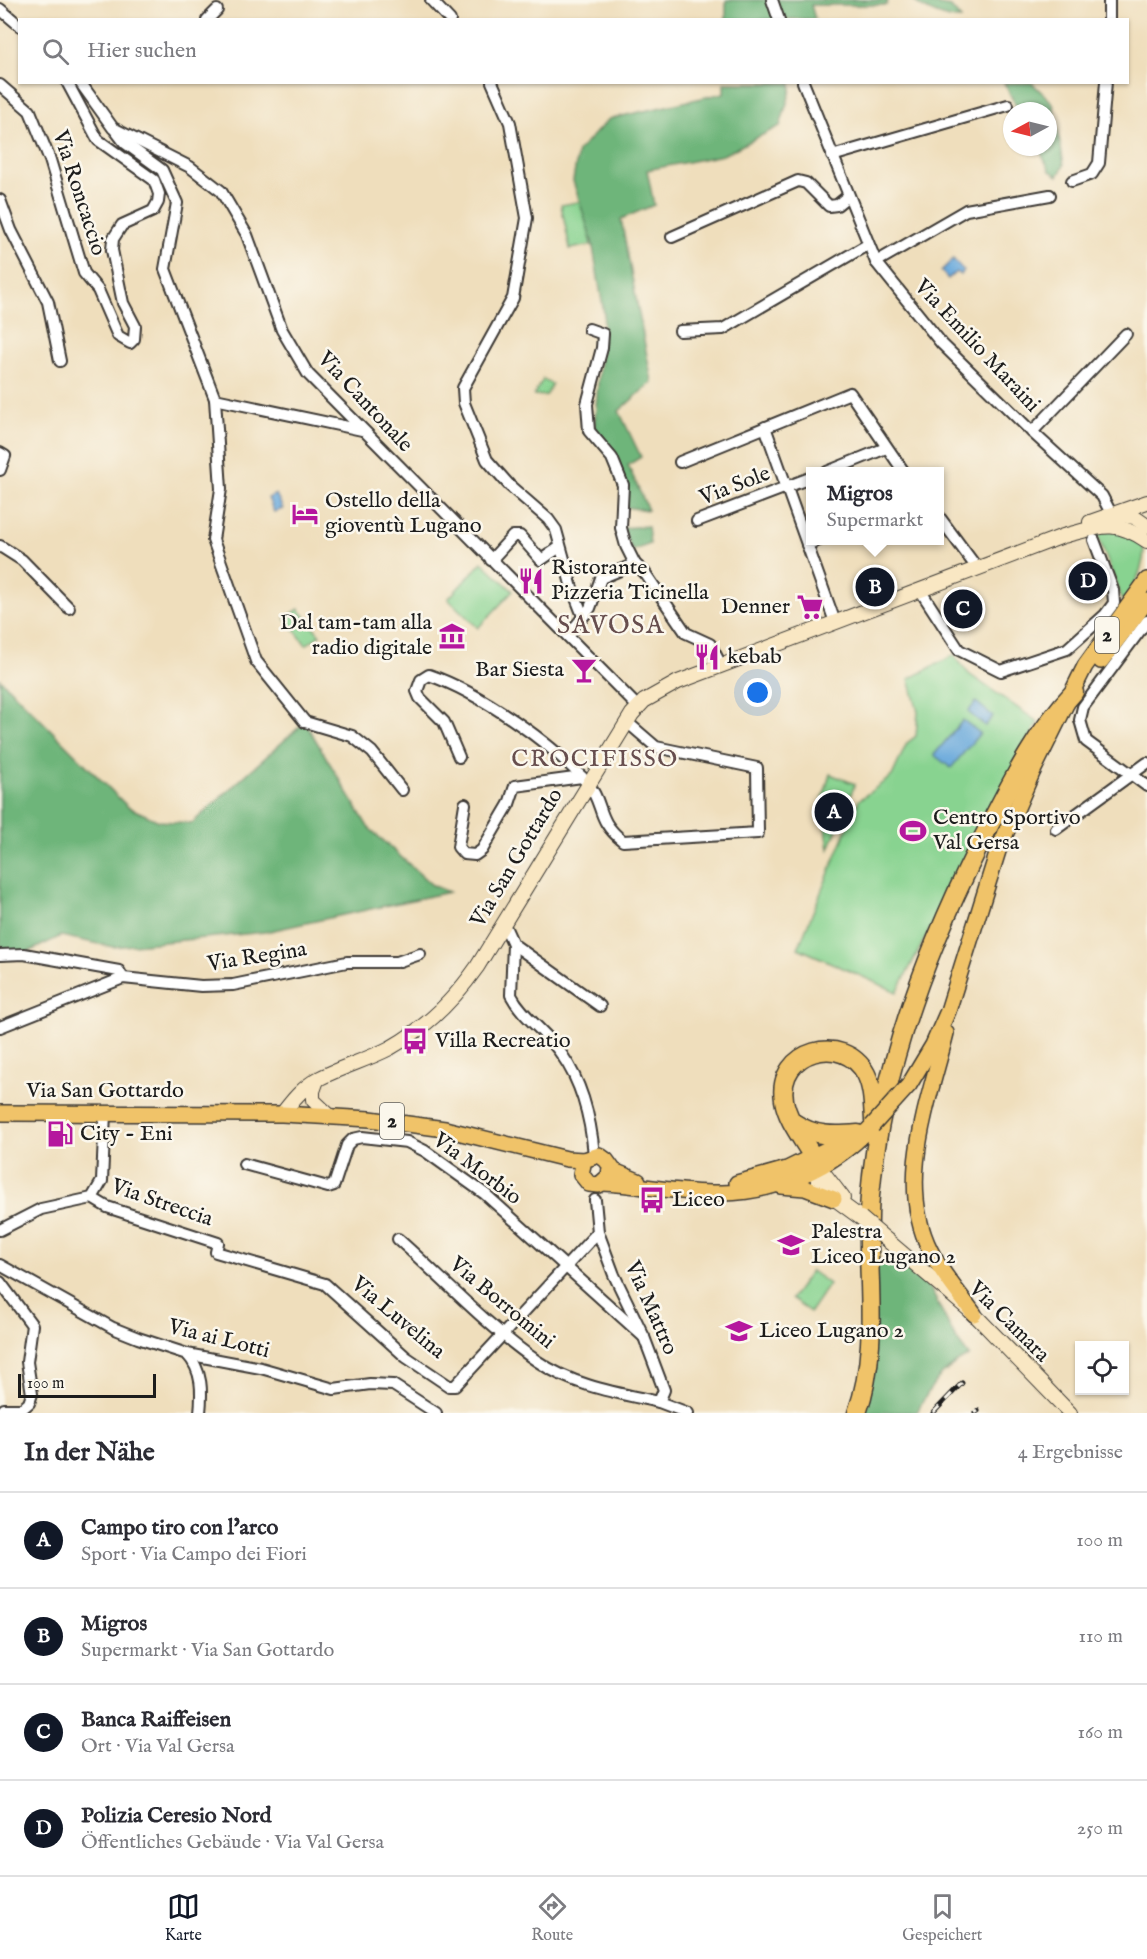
<!DOCTYPE html>
<html lang="de">
<meta charset="utf-8">
<style>
:root{--surface:#fff;--page:#f7f7f7;--text:#2b2b33;--muted:#7c7c81;--line:#e1e1e2;--accent:#111827}
body{margin:0;font-family:"IM FELL English",serif;background:var(--page);color:var(--text)}
.controls{position:absolute;right:18px;bottom:18px;display:grid;overflow:hidden;border-radius:0px;box-shadow:0 2px 4px #0004}
.controls button{width:54px;height:54px;display:grid;place-items:center;padding:0;border:0;border-bottom:2px solid var(--line);background:var(--surface);color:var(--text);font:30px sans-serif}
.compass{position:absolute;left:1003px;top:102px;width:54px;height:54px;border-radius:50%;background:var(--surface);box-shadow:0 2px 4px #0004;rotate:263deg}
.scale{position:absolute;left:18px;bottom:15px;width:138px;box-sizing:border-box;padding-left:6px;border:3px solid #1c1c1c;border-top:0;font-size:16px;line-height:21px;white-space:nowrap;color:#1c1c1c;-webkit-text-stroke:4px #fbf7ec;paint-order:stroke}
.you{position:absolute;left:758px;top:693px;width:21px;height:21px;margin:-15px;border:4px solid #fff;border-radius:50%;background:#1a73e8;box-shadow:0 0 0 9px #1a73e833}
.badge{display:grid;place-items:center;width:39px;height:39px;border-radius:50%;background:var(--accent);color:#fff;font-size:20px;font-weight:700}
.pin{position:absolute;translate:-50% -50%;border:3px solid #fff;box-shadow:0 2px 6px #0006}
.popup{position:absolute;left:806px;top:467px;width:138px;height:78px;box-sizing:border-box;display:grid;place-content:center;border-radius:0px;background:var(--surface);filter:drop-shadow(0 2px 4px #0005);font-size:20px;white-space:nowrap;color:var(--muted)}
.popup b{font-size:22px;color:var(--text)}
.popup::after{content:'';position:absolute;left:50%;top:100%;margin-left:-12px;border:12px solid transparent;border-top-color:var(--surface)}
.list{margin:0;padding:0;list-style:none}
h2{display:flex;justify-content:space-between;align-items:center;height:78px;margin:0;padding:0 24px;font-size:26px}
h2 small{font-size:20px;font-weight:400;color:var(--muted)}
.list li{display:grid;grid-template-columns:39px 1fr auto;gap:18px;align-items:center;box-sizing:border-box;height:96px;padding:0 24px;border-top:2px solid var(--line)}
.list b{display:block;font-size:22px;white-space:nowrap}
.list p{margin:0;font-size:20px;white-space:nowrap;color:var(--muted)}
.list em{font-size:20px;font-style:normal;color:var(--muted)}
.icon{flex:none;width:33px;height:33px;fill:none;stroke:currentColor;stroke-width:2;stroke-linecap:round;stroke-linejoin:round}
.map{position:relative;flex:none;width:1147px;height:1413px;overflow:hidden}
.search{position:absolute;background:var(--surface);box-shadow:0 2px 4px #0004;left:18px;right:18px;top:18px;height:66px;display:flex;align-items:center;gap:15px;box-sizing:border-box;padding:0 21px;border-radius:0px;color:var(--muted);font-size:22px}
.sheet{height:462px;background:var(--surface)}
nav{display:flex;justify-content:space-around;align-items:center;box-sizing:border-box;height:84px;border-top:2px solid var(--line);background:var(--surface);font-size:16px;color:var(--muted)}
nav a{display:grid;justify-items:center;gap:3px}
nav .on{color:var(--accent)}
.map>svg:first-child{display:block}
</style>
<div class="map">
<svg width="1147" height="1413" viewBox="0 0 1147 1413">
<rect width="100%" height="100%" fill="#fbf7ec"/>
<filter id="ink" filterUnits="userSpaceOnUse"><feTurbulence type="fractalNoise" baseFrequency=".0167" numOctaves="2"/><feDisplacementMap in="SourceGraphic" scale="12" xChannelSelector="R" yChannelSelector="G"/><feConvolveMatrix kernelMatrix="1 2 1 2 8 2 1 2 1" color-interpolation-filters="sRGB"/></filter>
<filter id="wash" filterUnits="userSpaceOnUse"><feTurbulence type="fractalNoise" baseFrequency=".008" numOctaves="4" result="noise"/><feDisplacementMap in="SourceGraphic" scale="24" xChannelSelector="R" yChannelSelector="G"/><feGaussianBlur stdDeviation="1.35" result="paint"/><feColorMatrix in="noise" values="0 0 0 0 0 0 0 0 0 0 0 0 0 0 0 0 0 1.4 0 .05"/><feComposite in="paint" operator="in"/></filter>
<g filter="url(#wash)">
<rect width="100%" height="100%" fill="#efdebc"/>
<!-- green -->
<g fill="#88d390" stroke="#527856" stroke-width="1.5">
<polygon points="583,201 591,245 570,249 561,205"/>
<polygon points="543,379 552,384 546,396 534,395"/>
<path d="M 1112,530 C 1122,534 1134,538 1143,545 C 1147,560 1133,592 1124,604 L 1096,531 Z"/>
<polygon points="482,562 513,591 478,628 448,599"/>
<polygon points="299,609 320,635 306,645 285,618"/>
<polygon points="954,655 969,674 1038,722 897,992 798,948 859,800 892,776 907,743 916,736 918,712 909,679"/>
<polygon points="830,774 855,784 829,849 822,801"/>
<polygon points="811,1271 829,1284 810,1312 791,1299"/>
</g>
<!-- forest -->
<g fill="#6eb57a" stroke="#45684b" stroke-width="1.5">
<polygon points="726,0 888,0 887,5 811,5 815,19 726,20"/>
<path d="M 913,0 L 951,7 L 961,19 C 947,20 923,10 913,0 Z"/>
<path d="M 724,83 L 791,83 L 791,90 L 780,126 L 723,155 L 647,170 L 654,205 L 621,219 L 652,382 L 619,411 L 641,457 L 628,465 L 648,510 L 624,507 C 625,470 619,456 594,429 L 604,314 L 592,241 L 573,181 L 578,151 L 609,119 L 724,93 Z"/>
<polygon points="1004,83 1032,83 1053,103 1064,165 1058,176 1050,171 1038,147 1048,147 1048,111 1019,111"/>
<polygon points="648,526 650,544 632,551 623,528"/>
<polygon points="0,679 128,807 159,821 192,823 305,722 368,827 432,885 449,892 265,932 113,947 61,936 24,954 0,955"/>
<path d="M 876,1264 L 901,1264 L 930,1288 L 956,1339 L 969,1356 C 939,1372 933,1382 917,1412 L 864,1413 Z"/>
</g>
<!-- water -->
<g fill="#69a9dc" stroke="#42627c" stroke-width="1.5">
<polygon points="953,259 964,271 960,275 956,272 948,279 941,271"/>
<polygon points="276,494 283,509 274,512 268,498"/>
<polygon points="976,702 993,716 985,726 968,712"/>
<polygon points="963,720 980,733 951,768 934,755"/>
</g>
</g>
<g filter="url(#ink)">
<g fill="none" stroke-linecap="round" stroke-linejoin="round">
<!-- street casing -->
<g stroke="#3c3934" stroke-width="14">
<g id="street">
<polyline points="431,0 450,20"/>
<polyline points="772,0 779,20"/>
<polyline points="0,9 20,26"/>
<polyline points="207,20 217,10"/>
<polyline points="1109,20 1109,0"/>
<polyline points="80,82 113,128 190,167 221,191 247,235 282,330 308,374 638,707"/>
<polyline points="492,82 510,123 527,218 513,298 463,388 464,403 487,460 510,486 548,519 556,530 572,588 583,616"/>
<polyline points="803,82 876,262 942,344 1032,432 1102,496 1115,521"/>
<polyline points="0,85 30,111 50,160 84,273 98,290 118,336 130,343 134,339 135,326 123,303 112,250 113,239 122,225 153,211 158,202 159,194 154,180 98,140 67,82"/>
<polyline points="115,130 125,143 162,170 177,203 165,269 215,399 362,430"/>
<polyline points="832,156 1008,105"/>
<polyline points="1072,181 1092,174 1099,163 1106,82"/>
<polyline points="0,200 11,230 48,302 60,361"/>
<polyline points="672,237 798,181 806,183 829,206 837,205 848,196"/>
<polyline points="876,262 966,210 1050,195"/>
<polyline points="589,329 603,334 602,348 587,404 589,431 612,458 623,485 621,528 626,546 635,564 645,573 686,633 710,644 721,665"/>
<polyline points="680,331 723,329 867,245"/>
<polyline points="215,399 221,489 213,540 256,661 305,722 352,736 372,752 402,790"/>
<polyline points="765,427 835,622"/>
<polyline points="1032,432 1126,334"/>
<polyline points="0,453 5,456 0,470"/>
<polyline points="680,462 850,393 904,472"/>
<polyline points="827,472 886,448"/>
<polyline points="940,518 977,568"/>
<polyline points="697,521 810,478"/>
<polyline points="807,545 819,540"/>
<polyline points="0,546 22,560 69,608"/>
<polyline points="491,560 513,536 520,536 541,560 557,549"/>
<polyline points="920,590 959,650 1001,671 1067,649 1105,615 1114,603 1113,590 1094,540"/>
<polyline points="1147,621 1083,707 1080,720 1086,741 1147,786"/>
<polyline points="568,636 590,608 601,578 635,564"/>
<path d="M 459,757 L 444,722 L 420,698 L 417,691 L 421,680 L 429,675 C 479,692 554,744 588,784 C 605,805 595,819 623,841 L 758,833 L 757,768 L 656,747 L 627,722"/>
<polyline points="465,804 458,847 464,854 475,855 482,850 509,804 515,786 582,777"/>
<polyline points="1056,829 1147,763"/>
<path d="M 504,924 L 513,944 L 511,995 C 523,1018 548,1033 562,1055 C 582,1083 591,1121 594,1155"/>
<polyline points="513,944 600,1006"/>
<polyline points="0,955 24,954 119,971 123,978"/>
<polyline points="0,1027 123,978 201,986 233,985 347,962 397,962 420,954"/>
<polyline points="244,1164 328,1187 334,1185 347,1145 353,1139 362,1137 407,1142 425,1151 485,1194 644,1337"/>
<polyline points="92,1198 107,1207 218,1243 216,1252 325,1284 406,1357 449,1386 455,1386 598,1232"/>
<polyline points="595,1200 598,1232 614,1275 644,1337 664,1390 659,1402 688,1413"/>
<polyline points="0,1230 41,1209 92,1198 102,1181 105,1113"/>
<path d="M 398,1239 C 442,1278 489,1328 537,1361 C 573,1386 618,1393 659,1402"/>
<polyline points="0,1265 113,1328 138,1338 187,1354 261,1368 334,1389 370,1384 393,1385 436,1413"/>
<polyline points="0,1282 32,1325 27,1362 32,1394 29,1403 22,1409 4,1409 1,1413"/>
<path d="M 187,1354 C 203,1371 202,1392 200,1413"/>
</g>
</g>
<!-- secondary casing -->
<g stroke="#3c3934" stroke-width="16">
<g id="secondary">
<polyline points="1116,514 1134,517 1147,526"/>
<polyline points="1090,522 1147,502"/>
<polyline points="317,1080 313,1091 313,1100 330,1116"/>
<path d="M 282,1114 C 292,1101 303,1087 318,1079 C 341,1067 367,1060 390,1048 C 426,1028 454,1000 477,967 L 632,714 L 644,701 L 678,682 L 1063,536 C 1099,527 1114,518 1147,541"/>
<polyline points="820,1168 843,1198"/>
<polyline points="814,1171 824,1191 861,1218"/>
<polyline points="888,1241 974,1314 1070,1413"/>
</g>
</g>
<!-- primary casing -->
<g stroke="#3c3934" stroke-width="18">
<g id="primary">
<polyline points="1101,661 1147,601"/>
<path d="M 946,1033 C 929,1102 896,1182 930,1250 C 941,1273 959,1293 974,1314"/>
<polyline points="909,1085 933,1045 948,1011 998,851 1032,773 1085,666 1147,580"/>
<polyline points="0,1113 282,1114 370,1119 445,1129 567,1159 584,1160"/>
<polyline points="610,1167 609,1176 599,1185 589,1184 581,1174 584,1160 599,1155 606,1160 614,1171 638,1181"/>
<path d="M 603,1183 C 643,1185 683,1194 722,1193 C 777,1192 833,1168 870,1128"/>
<polyline points="737,1183 787,1169 854,1136"/>
<polyline points="781,1186 805,1188 834,1199"/>
</g>
</g>
<!-- highway casing -->
<g stroke="#3c3934" stroke-width="21">
<g id="highway">
<path d="M 794,1123 C 815,1137 834,1136 858,1134"/>
<path d="M 813,1157 C 803,1139 787,1120 784,1100 C 776,1050 844,1032 866,1074 C 873,1088 873,1105 874,1120"/>
<path d="M 857,1413 C 882,1343 864,1269 870,1196 C 881,1064 931,939 991,822 C 1014,777 1038,730 1074,692"/>
</g>
</g>
<!-- street -->
<use href="#street" stroke="#fff" stroke-width="10"/>
<!-- secondary -->
<use href="#secondary" stroke="#f9e7c3" stroke-width="14"/>
<!-- primary -->
<use href="#primary" stroke="#f0c369" stroke-width="15"/>
<!-- highway -->
<use href="#highway" stroke="#f0c369" stroke-width="18"/>
<!-- rail casing -->
<g stroke="#1c1c1c" stroke-width="5">
<g id="rail">
<polyline points="933,1413 962,1383"/>
<polyline points="975,1413 978,1411"/>
</g>
</g>
<!-- rail -->
<use href="#rail" stroke="#fbf7ec" stroke-width="3" stroke-dasharray="9" stroke-linecap="butt"/>
<!-- secondary-bridge casing -->
<g stroke="#3c3934" stroke-width="16" stroke-linecap="butt">
<polyline id="secondary-bridge" points="861,1218 888,1241"/>
</g>
<!-- primary-bridge casing -->
<g stroke="#3c3934" stroke-width="18" stroke-linecap="butt">
<polyline id="primary-bridge" points="872,1126 909,1085"/>
</g>
<!-- secondary-bridge -->
<use href="#secondary-bridge" stroke="#f9e7c3" stroke-width="14"/>
<!-- primary-bridge -->
<use href="#primary-bridge" stroke="#f0c369" stroke-width="15"/>
</g>
</g>
<!-- icons -->
<defs>
<g id="hotel-bare" transform="scale(2.07)"><path d="M-6-4.5h1.5V1H6V5H4.5V3h-9V5H-6ZM-4 0a1.8 1.8 0 1 1 3.6 0ZM.5 0V-2.5h3Q6-2.5 6 0Z" fill="#b5179e" stroke="#fbf7ec" stroke-width="2.5" paint-order="stroke"/></g>
<g id="restaurant-bare" transform="scale(2.07)"><path d="M-5-6h1v4h1v-4h1v4h1v-4h1v5L-1.5 .5V6h-2V.5L-5-1ZM5-6V6H3V1.5H1.5Q1.5-4 5-6Z" fill="#b5179e" stroke="#fbf7ec" stroke-width="2.5" paint-order="stroke"/></g>
<g id="supermarket-bare" transform="scale(2.07)"><path d="M-6-5.5h2.5l.6 2H6L4.5 2H-2.5L-4.4-4H-6ZM-1.5 3.2a1.3 1.3 0 1 0 .1 0ZM3 3.2a1.3 1.3 0 1 0 .1 0Z" fill="#b5179e" stroke="#fbf7ec" stroke-width="2.5" paint-order="stroke"/></g>
<g id="museum-bare" transform="scale(2.07)"><path d="M0-6L6-3V-2H-6V-3ZM-5-1h2V3h-2ZM-1-1h2V3h-2ZM3-1h2V3H3ZM-6 4H6V6H-6Z" fill="#b5179e" stroke="#fbf7ec" stroke-width="2.5" paint-order="stroke"/></g>
<g id="bar-bare" transform="scale(2.07)"><path d="M-6-5H6L.8 .8V4.5H3.5V6h-7V4.5H-.8V.8Z" fill="#b5179e" stroke="#fbf7ec" stroke-width="2.5" paint-order="stroke"/></g>
<g id="stadium-bare" transform="scale(2.07)"><path d="M0-5a6.5 5 0 1 0 0 10a6.5 5 0 1 0 0-10ZM-3.5-1.8h7v3.6h-7Z" fill="#b5179e" stroke="#fbf7ec" stroke-width="2.5" paint-order="stroke"/></g>
<g id="bus-bare" transform="scale(2.07)"><path d="M-5-6H5V4H4V6H2V4H-2V6H-4V4H-5ZM-3.5-4V0h7V-4ZM-3.5 1.2v1.5H-2V1.2ZM2 1.2v1.5H3.5V1.2Z" fill="#b5179e" stroke="#fbf7ec" stroke-width="2.5" paint-order="stroke"/></g>
<g id="fuel-bare" transform="scale(2.07)"><path d="M-5.5-6h7V0h2V4h1.3V-2.5L3-4.5l.8-.8L6-3V5H2.5V1h-1V6h-7ZM-4.2-4.7v3.2H.2V-4.7Z" fill="#b5179e" stroke="#fbf7ec" stroke-width="2.5" paint-order="stroke"/></g>
<g id="school-bare" transform="scale(2.07)"><path d="M0-5L7-2L0 1L-7-2ZM-4 1L0 2.5L4 1V4Q0 6-4 4Z" fill="#b5179e" stroke="#fbf7ec" stroke-width="2.5" paint-order="stroke"/></g>
</defs>
<g fill-rule="evenodd">
<use href="#hotel-bare" x="305" y="514"/>
<use href="#restaurant-bare" x="531" y="581"/>
<use href="#supermarket-bare" x="810" y="607"/>
<use href="#museum-bare" x="452" y="636"/>
<use href="#restaurant-bare" x="707" y="657"/>
<use href="#bar-bare" x="584" y="670"/>
<use href="#stadium-bare" x="913" y="831"/>
<use href="#bus-bare" x="415" y="1041"/>
<use href="#fuel-bare" x="60" y="1134"/>
<use href="#bus-bare" x="652" y="1200"/>
<use href="#school-bare" x="791" y="1245"/>
<use href="#school-bare" x="739" y="1331"/>
</g>
<g text-anchor="middle" dominant-baseline="central" stroke-width="5" stroke-linejoin="round" paint-order="stroke">
<!-- shield labels -->
<g fill="#fbf7ec" stroke="#5f5e5a" stroke-width="1.5">
<rect x="1095" y="617" width="24" height="36" rx="4.5"/>
<rect x="380" y="1103" width="24" height="36" rx="4.5"/>
</g>
<g font-size="21" font-weight="bold" fill="#1c1c1c">
<text x="1107" y="635">2</text>
<text x="392" y="1121">2</text>
</g>
<!-- street labels -->
<g font-size="22" fill="#1c1c1c" stroke="#fbf7ec">
<text transform="translate(79 193) rotate(72)">Via Roncaccio</text>
<text transform="translate(977 346) rotate(47)">Via Emilio Maraini</text>
<text transform="translate(365 402) rotate(47)">Via Cantonale</text>
<text transform="translate(735 486) rotate(-21)">Via Sole</text>
<text transform="translate(517 858) rotate(-59)">Via San Gottardo</text>
<text transform="translate(257 957) rotate(-9)">Via Regina</text>
<text x="105" y="1091">Via San Gottardo</text>
<text transform="translate(477 1169) rotate(37)">Via Morbio</text>
<text transform="translate(162 1203) rotate(19)">Via Streccia</text>
<text transform="translate(502 1303) rotate(40)">Via Borromini</text>
<text transform="translate(651 1308) rotate(66)">Via Mattro</text>
<text transform="translate(398 1318) rotate(40)">Via Luvelina</text>
<text transform="translate(1009 1322) rotate(45)">Via Camara</text>
<text transform="translate(219 1339) rotate(14)">Via ai Lotti</text>
</g>
<!-- poi labels -->
<g font-size="22" fill="#1c1c1c" stroke="#fbf7ec" text-anchor="start">
<text x="325" y="501">Ostello della<tspan x="325" dy="25">gioventù Lugano</tspan></text>
<text x="551" y="568">Ristorante<tspan x="551" dy="25">Pizzeria Ticinella</tspan></text>
<text x="790" y="607" text-anchor="end">Denner</text>
<text x="432" y="623" text-anchor="end">Dal tam-tam alla<tspan x="432" dy="25">radio digitale</tspan></text>
<text x="727" y="657">kebab</text>
<text x="564" y="670" text-anchor="end">Bar Siesta</text>
<text x="933" y="818">Centro Sportivo<tspan x="933" dy="25">Val Gersa</tspan></text>
<text x="435" y="1041">Villa Recreatio</text>
<text x="80" y="1134">City - Eni</text>
<text x="672" y="1200">Liceo</text>
<text x="811" y="1232">Palestra<tspan x="811" dy="25">Liceo Lugano 2</tspan></text>
<text x="759" y="1331">Liceo Lugano 2</text>
</g>
<!-- neighbourhood labels -->
<g font-size="24" letter-spacing="1.5" fill="#674e4e" stroke="#fbf7ec">
<text x="595" y="759">CROCIFISSO</text>
</g>
<!-- quarter labels -->
<g font-size="26" letter-spacing="1.5" fill="#674e4e" stroke="#fbf7ec">
<text x="611" y="625">SAVOSA</text>
</g>
</g>
</svg>
<div class="controls">
<button><svg class="icon" aria-label="locate" viewBox="0 0 24 24"><circle cx="12" cy="12" r="6"/><path d="M12 2v4M12 18v4M2 12h4M18 12h4"/></svg></button>
</div>
<svg class="compass" viewBox="-18 -18 36 36"><path d="M0-13l5 13h-10z" fill="#e53935"/><path d="M0 13l5-13h-10z" fill="#7c7c81"/></svg>
<div class="scale">100 m</div>
<div class="you"></div>
<div class="pin badge" style="left:834px;top:812px">A</div>
<div class="pin badge" style="left:875px;top:587px">B</div>
<div class="popup"><b>Migros</b>Supermarkt</div>
<div class="pin badge" style="left:963px;top:609px">C</div>
<div class="pin badge" style="left:1088px;top:581px">D</div>
<div class="search"><svg class="icon" aria-label="search" viewBox="0 0 24 24"><circle cx="10" cy="10" r="6"/><path d="M15 15l6 6"/></svg>Hier suchen</div>
</div>
<section class="sheet">
<h2>In der Nähe<small>4 Ergebnisse</small></h2>
<ul class="list">
<li><span class="badge">A</span><div><b>Campo tiro con l'arco</b><p>Sport · Via Campo dei Fiori</p></div><em>100 m</em></li>
<li><span class="badge">B</span><div><b>Migros</b><p>Supermarkt · Via San Gottardo</p></div><em>110 m</em></li>
<li><span class="badge">C</span><div><b>Banca Raiffeisen</b><p>Ort · Via Val Gersa</p></div><em>160 m</em></li>
<li><span class="badge">D</span><div><b>Polizia Ceresio Nord</b><p>Öffentliches Gebäude · Via Val Gersa</p></div><em>250 m</em></li>
</ul>
</section>
<nav>
<a class="on"><svg class="icon" aria-label="map" viewBox="0 0 24 24"><path d="M3 6l6-2 6 2 6-2v14l-6 2-6-2-6 2zM9 4v14M15 6v14"/></svg>Karte</a>
<a><svg class="icon" aria-label="directions" viewBox="0 0 24 24"><path d="M12 3l9 9-9 9-9-9zM9 14v-3h6M13 9l2 2-2 2"/></svg>Route</a>
<a><svg class="icon" aria-label="saved" viewBox="0 0 24 24"><path d="M7 4h10v16l-5-4-5 4z"/></svg>Gespeichert</a>
</nav>
